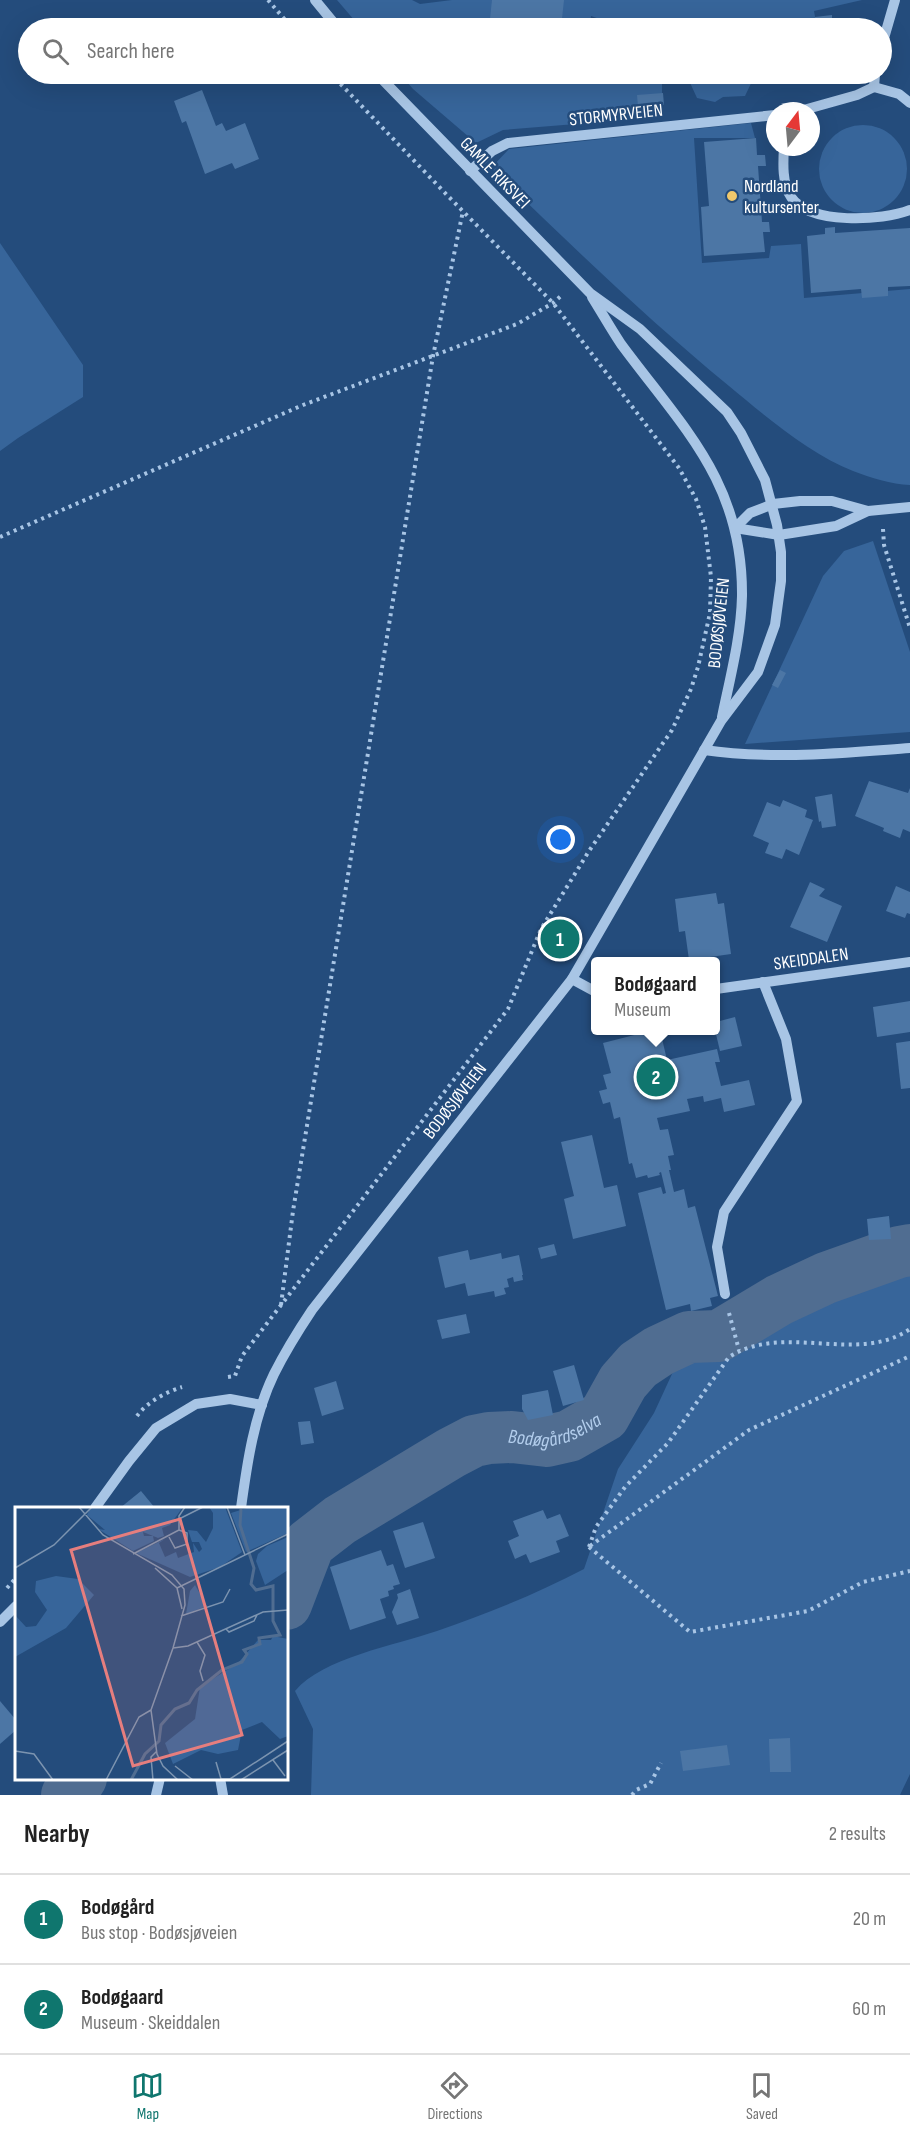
<!DOCTYPE html>
<meta charset="utf-8">
<style>
:root{--surface:#fff;--page:#f2f2f2;--text:#222;--muted:#767676;--line:#e0e0e0;--accent:#0f766e}
body{margin:0;font-family:"Sofia Sans Condensed",sans-serif;background:var(--page);color:var(--text)}
.compass{position:absolute;left:766px;top:102px;width:54px;height:54px;border-radius:50%;background:var(--surface);box-shadow:0 6px 24px #0002;rotate:16deg}
.you{position:absolute;left:561px;top:840px;width:21px;height:21px;margin:-15px;border:4px solid #fff;border-radius:50%;background:#1a73e8;box-shadow:0 0 0 9px #1a73e833}
.badge{display:grid;place-items:center;width:39px;height:39px;border-radius:50%;background:var(--accent);color:#fff;font-size:20px;font-weight:700}
.pin{position:absolute;translate:-50% -50%;border:3px solid #fff;box-shadow:0 2px 6px #0006}
.popup{position:absolute;left:591px;top:957px;width:129px;height:78px;box-sizing:border-box;display:grid;place-content:center;border-radius:6px;background:var(--surface);filter:drop-shadow(0 2px 4px #0005);font-size:20px;white-space:nowrap;color:var(--muted)}
.popup b{font-size:22px;color:var(--text)}
.popup::after{content:'';position:absolute;left:50%;top:100%;margin-left:-12px;border:12px solid transparent;border-top-color:var(--surface)}
.list{margin:0;padding:0;list-style:none}
h2{display:flex;justify-content:space-between;align-items:center;height:78px;margin:0;padding:0 24px;font-size:26px}
h2 small{font-size:20px;font-weight:400;color:var(--muted)}
.list li{display:grid;grid-template-columns:39px 1fr auto;gap:18px;align-items:center;box-sizing:border-box;height:90px;padding:0 24px;border-top:2px solid var(--line)}
.list b{display:block;font-size:22px;white-space:nowrap}
.list p{margin:0;font-size:20px;white-space:nowrap;color:var(--muted)}
.list em{font-size:20px;font-style:normal;color:var(--muted)}
.icon{flex:none;width:33px;height:33px;fill:none;stroke:currentColor;stroke-width:2;stroke-linecap:round;stroke-linejoin:round}
.map{position:relative;flex:none;width:910px;height:1795px;overflow:hidden}
.search{position:absolute;background:var(--surface);box-shadow:0 6px 24px #0002;left:18px;right:18px;top:18px;height:66px;display:flex;align-items:center;gap:15px;box-sizing:border-box;padding:0 21px;border-radius:33px;color:var(--muted);font-size:22px}
.sheet{height:258px;background:var(--surface)}
nav{display:flex;justify-content:space-around;align-items:center;box-sizing:border-box;height:84px;border-top:2px solid var(--line);background:var(--surface);font-size:16px;color:var(--muted)}
nav a{display:grid;justify-items:center;gap:3px}
nav .on{color:var(--accent)}
.map>svg:first-child{display:block}
</style>
<div class="map">
<svg width="910" height="1795" viewBox="0 0 910 1795">
<rect width="100%" height="100%" fill="#244c7c"/>
<!-- green -->
<g fill="#37659a">
<polygon points="337,0 412,0 420,4 452,0 862,0 814,11 817,28 625,28 591,16 590,28 361,28"/>
<polygon points="400,74 662,74 662,117 503,130 476,143 413,89"/>
<polygon points="686,74 754,74 754,77 745,96 723,97 715,102 697,98"/>
<path d="M 751,123 L 755,138 L 694,138 L 702,263 L 769,258 L 771,246 L 801,244 L 804,298 L 910,289 L 910,485 C 891,484 871,478 853,471 C 810,454 765,416 729,386 C 646,318 569,243 491,168 L 509,149 Z"/>
<circle cx="863" cy="169" r="44"/>
<polygon points="0,243 83,365 83,397 18,438 0,451"/>
<polygon points="873,541 910,652 910,732 745,744 823,576 844,551"/>
<path d="M 910,1255 L 910,1774 L 900,1795 L 311,1795 L 313,1729 L 295,1691 C 322,1658 396,1645 437,1631 C 487,1614 536,1594 584,1569 L 618,1469 L 654,1413 L 689,1337 L 719,1336 Z"/>
</g>
<g fill="none" stroke-linecap="round" stroke-linejoin="round">
<!-- river -->
<g stroke="#506d91" stroke-width="52">
<path id="s1" d="M 286,1604 L 309,1544 L 340,1520 L 451,1453 L 474,1441 L 489,1438 L 512,1437 L 547,1441 L 569,1436 L 604,1416 L 623,1382 L 638,1365 L 659,1351 L 689,1337 L 719,1336 L 779,1300 L 826,1278 L 899,1252 L 910,1250"/>
<polyline points="67,1795 81,1778"/>
</g>
</g>
<!-- building -->
<g fill="#4c76a5">
<polygon points="492,0 564,0 561,28 489,28"/>
<polygon points="832,15 832,28 816,28 815,17"/>
<polygon points="202,90 216,126 222,123 226,131 245,123 259,159 235,169 232,163 205,174 186,121 182,123 174,101"/>
<polygon points="663,93 664,105 638,107 637,95"/>
<polygon points="756,138 757,155 765,155 766,166 758,166 762,222 769,222 770,232 763,232 765,252 704,256 701,207 709,206 704,142"/>
<polygon points="835,227 835,233 910,228 910,286 888,287 888,296 862,298 861,289 811,293 807,236 825,234 825,228"/>
<polygon points="780,670 786,673 778,688 772,685"/>
<polygon points="869,781 908,793 910,788 910,832 903,829 900,838 883,831 884,828 855,816"/>
<polygon points="832,794 836,826 822,828 821,821 819,822 815,797"/>
<polygon points="783,800 807,810 805,817 813,820 799,855 786,849 782,859 765,853 769,843 753,836 767,802 780,807"/>
<polygon points="810,882 825,889 819,896 842,906 827,942 790,927"/>
<polygon points="896,886 910,892 910,914 907,913 905,918 886,911"/>
<polygon points="716,893 718,904 724,903 731,954 689,960 685,931 679,932 675,899"/>
<polygon points="557,920 564,924 558,935 551,930"/>
<polygon points="910,1001 910,1032 877,1037 873,1007"/>
<polygon points="735,1017 742,1046 720,1051 715,1030 716,1022"/>
<polygon points="654,1030 660,1030 667,1060 717,1049 720,1062 715,1062 721,1086 749,1080 755,1105 724,1112 721,1098 704,1102 703,1096 687,1099 690,1111 657,1118 660,1130 668,1129 674,1155 668,1156 671,1170 669,1170 674,1192 684,1189 688,1208 695,1206 718,1296 710,1298 712,1306 691,1311 690,1304 666,1310 638,1193 661,1187 663,1194 666,1193 661,1172 659,1173 660,1175 648,1178 647,1175 636,1178 632,1163 629,1164 620,1117 614,1119 610,1102 603,1104 599,1091 607,1089 603,1075 611,1073 603,1043"/>
<polygon points="910,1041 910,1088 901,1089 896,1043"/>
<polygon points="592,1135 604,1188 617,1185 626,1226 573,1239 564,1199 574,1196 561,1142"/>
<polygon points="889,1216 891,1239 869,1240 867,1219"/>
<polygon points="554,1244 557,1255 541,1259 538,1248"/>
<polygon points="468,1250 470,1260 501,1253 502,1259 519,1255 523,1275 522,1275 523,1280 514,1282 513,1277 507,1279 509,1287 504,1288 506,1294 495,1297 494,1291 468,1296 465,1283 445,1288 438,1257"/>
<polygon points="466,1314 470,1333 442,1339 437,1320"/>
<polygon points="574,1365 584,1400 563,1406 553,1371"/>
<polygon points="336,1381 344,1409 322,1416 314,1388"/>
<polygon points="548,1390 553,1415 528,1420 522,1409 522,1395"/>
<polygon points="310,1421 314,1443 301,1445 298,1422"/>
<polygon points="141,1491 155,1508 120,1508"/>
<polygon points="543,1510 547,1519 560,1514 569,1536 556,1541 560,1552 530,1563 526,1554 515,1559 508,1541 519,1536 513,1521"/>
<polygon points="423,1522 435,1558 405,1568 393,1531"/>
<polygon points="381,1550 387,1566 393,1564 400,1584 393,1586 394,1589 388,1591 389,1596 380,1599 386,1618 350,1630 330,1567"/>
<polygon points="410,1589 419,1618 397,1625 392,1612 398,1598 397,1594"/>
<polygon points="0,1701 16,1720 16,1730 0,1744"/>
<polygon points="790,1738 791,1772 770,1772 769,1739"/>
<polygon points="727,1745 730,1765 683,1771 680,1751"/>
</g>
<g fill="none" stroke-linecap="round" stroke-linejoin="round">
<!-- path -->
<g stroke="#a8c5e5" stroke-width="4" stroke-dasharray="3 4.5" stroke-linecap="butt">
<polyline points="268,0 292,28"/>
<polyline points="883,529 884,545 910,628"/>
<polyline points="0,537 303,405 517,324 553,303 563,294"/>
<polyline points="281,1305 293,1211 433,356 463,211"/>
<polyline points="729,1313 739,1350"/>
<polyline points="228,1377 235,1376 242,1356 508,1009 541,929 589,851 672,730 691,689 698,667 710,613 711,577 705,527 696,499 679,468 553,303 447,195 331,74"/>
<path d="M 137,1416 C 147,1402 166,1392 182,1387"/>
<polyline points="590,1546 749,1430 910,1356"/>
<path d="M 589,1547 L 596,1527 L 625,1487 L 668,1443 L 729,1357 C 783,1322 858,1365 910,1329"/>
<polyline points="589,1547 690,1632 808,1611 863,1582 910,1571"/>
<polyline points="7,1588 16,1578"/>
<polyline points="632,1795 636,1790 650,1784 661,1763"/>
</g>
<!-- minor -->
<g stroke="#a8c5e5" stroke-width="10">
<polyline points="315,0 338,28"/>
<polyline points="882,45 895,0"/>
<polyline points="874,87 899,94 910,103"/>
<polyline points="800,111 857,95 874,87 875,74"/>
<path d="M 784,147 C 783,163 782,184 791,197 C 809,225 883,221 910,210"/>
<polyline points="470,171 492,151 508,143 775,115"/>
<path d="M 592,297 C 602,313 611,329 621,344 C 683,428 743,482 742,596 C 741,637 730,678 722,717"/>
<polyline points="735,528 779,535 836,526 868,511 910,507"/>
<polyline points="735,528 750,513 773,504 800,501 832,501 868,511"/>
<path d="M 704,750 C 773,760 841,753 910,748"/>
<polyline points="572,979 596,992"/>
<polyline points="716,989 910,962"/>
<polyline points="725,1294 717,1247 724,1212 797,1101 786,1039 763,982"/>
<polyline points="95,1508 129,1461 156,1428 196,1404 230,1399 262,1405"/>
<path d="M 241,1508 C 247,1464 254,1415 274,1374 C 285,1352 298,1331 312,1310 L 572,979 L 721,721 L 758,672 L 775,625 L 781,581 L 781,552 L 777,525 L 765,480 L 741,433 L 727,412 L 640,329 L 590,293 L 377,74"/>
<polyline points="0,1622 16,1606"/>
<polyline points="220,1778 223,1795"/>
<polyline points="156,1795 160,1778"/>
</g>
</g>
<!-- markers -->
<circle fill="#f0c86c" stroke="#244c7c" stroke-width="2" cx="732" cy="196" r="6"/>
<g text-anchor="middle" dominant-baseline="central" stroke-width="5" stroke-linejoin="round" paint-order="stroke">
<!-- street labels -->
<g font-size="18" fill="#fff" stroke="#244c7c">
<text transform="translate(616 115) rotate(-6)">STORMYRVEIEN</text>
<text transform="translate(495 173) rotate(46)">GAMLE RIKSVEI</text>
<text transform="translate(719 623) rotate(-84)">BODØSJØVEIEN</text>
<text transform="translate(811 959) rotate(-8)">SKEIDDALEN</text>
<text transform="translate(455 1101) rotate(-52)">BODØSJØVEIEN</text>
</g>
<!-- poi labels -->
<g font-size="18" fill="#fff" stroke="#244c7c" text-anchor="start">
<text x="744" y="186">Nordland<tspan x="744" dy="21">kultursenter</tspan></text>
</g>
<!-- water labels -->
<g font-size="20" font-style="italic" fill="#b3ceed" stroke="#244c7c">
<text stroke="none"><textPath href="#s1" startOffset="342">Bodøgårdselva</textPath></text>
</g>
</g>
<!-- overview -->
<g transform="translate(15 1507)">
<rect width="273" height="273" fill="#244c7c"/>
<path d="M 76,0 L 164,1 L 168,0 L 155,18 L 147,21 L 149,29 L 143,31 L 128,25 L 129,29 L 138,29 L 139,34 L 118,44 L 83,22 L 90,23 L 72,8 ZM 194,0 L 210,0 L 227,45 L 205,60 L 175,70 L 121,46 L 150,32 L 144,36 L 150,50 L 161,45 L 163,51 L 179,45 L 178,36 L 184,45 L 187,42 L 184,35 L 177,35 L 173,23 L 182,24 L 191,35 L 198,21 L 198,6 ZM 235,0 L 273,0 L 273,26 L 231,45 L 216,6 ZM 273,30 L 273,63 L 250,78 L 241,54 L 243,47 L 252,39 ZM 41,69 L 63,72 L 79,88 L 51,121 L 0,150 L 0,108 L 11,120 L 21,119 L 32,103 L 20,85 L 21,74 ZM 180,78 L 192,99 L 171,107 L 175,84 ZM 258,129 L 273,132 L 273,229 L 265,232 L 247,215 L 227,223 L 223,243 L 203,247 L 186,243 L 158,257 L 150,236 L 180,212 L 185,180 L 223,156 L 243,133 L 256,133 Z" fill="#37659a"/>
<path fill="none" stroke="#506d91" stroke-width="3" d="M 116,273 L 130,247 L 144,234 L 146,218 L 160,202 L 174,196 L 182,183 L 207,163 L 227,155 L 232,147 L 229,143 L 245,137 L 244,131 L 265,128 L 258,114 L 258,79 L 241,83 L 236,77 L 239,61 L 225,18 L 226,2"/>
<path fill="none" stroke="#7c94b0" stroke-width="1.5" d="M 64,0 L 88,28 L 157,68 L 169,82 L 170,98 L 158,141 L 136,203 L 142,247 L 148,259 L 163,273M 212,0 L 230,48M 164,12 L 188,0M 154,30 L 160,41 L 172,37 L 172,26 L 164,23M 118,47 L 164,23 L 164,9 L 170,0M 0,61 L 39,38 L 77,0M 140,61 L 162,81 L 167,102M 162,81 L 273,27M 166,109 L 208,95 L 215,82M 211,122 L 214,125 L 239,114 L 242,108M 182,135 L 190,148 L 185,164 L 188,174M 158,141 L 173,139 L 248,105 L 273,103M 0,244 L 19,247 L 38,273M 258,253 L 270,269M 201,255 L 206,272 L 215,272 L 273,234M 160,259 L 178,273M 91,273 L 124,210 L 136,203M 138,273 L 136,250 L 142,244M 226,273 L 273,243"/>
<path fill="#e67e7e" fill-opacity="0.15" stroke="#e67e7e" stroke-width="3" d="M 165,12 L 227,228 L 118,259 L 56,43 Z"/>
<rect width="273" height="273" fill="none" stroke="#fff" stroke-width="3"/>
</g>
</svg>
<svg class="compass" viewBox="-18 -18 36 36"><path d="M0-13l5 13h-10z" fill="#e53935"/><path d="M0 13l5-13h-10z" fill="#767676"/></svg>
<div class="you"></div>
<div class="pin badge" style="left:560px;top:939px">1</div>
<div class="pin badge" style="left:656px;top:1077px">2</div>
<div class="popup"><b>Bodøgaard</b>Museum</div>
<div class="search"><svg class="icon" aria-label="search" viewBox="0 0 24 24"><circle cx="10" cy="10" r="6"/><path d="M15 15l6 6"/></svg>Search here</div>
</div>
<section class="sheet">
<h2>Nearby<small>2 results</small></h2>
<ul class="list">
<li><span class="badge">1</span><div><b>Bodøgård</b><p>Bus stop · Bodøsjøveien</p></div><em>20 m</em></li>
<li><span class="badge">2</span><div><b>Bodøgaard</b><p>Museum · Skeiddalen</p></div><em>60 m</em></li>
</ul>
</section>
<nav>
<a class="on"><svg class="icon" aria-label="map" viewBox="0 0 24 24"><path d="M3 6l6-2 6 2 6-2v14l-6 2-6-2-6 2zM9 4v14M15 6v14"/></svg>Map</a>
<a><svg class="icon" aria-label="directions" viewBox="0 0 24 24"><path d="M12 3l9 9-9 9-9-9zM9 14v-3h6M13 9l2 2-2 2"/></svg>Directions</a>
<a><svg class="icon" aria-label="saved" viewBox="0 0 24 24"><path d="M7 4h10v16l-5-4-5 4z"/></svg>Saved</a>
</nav>
